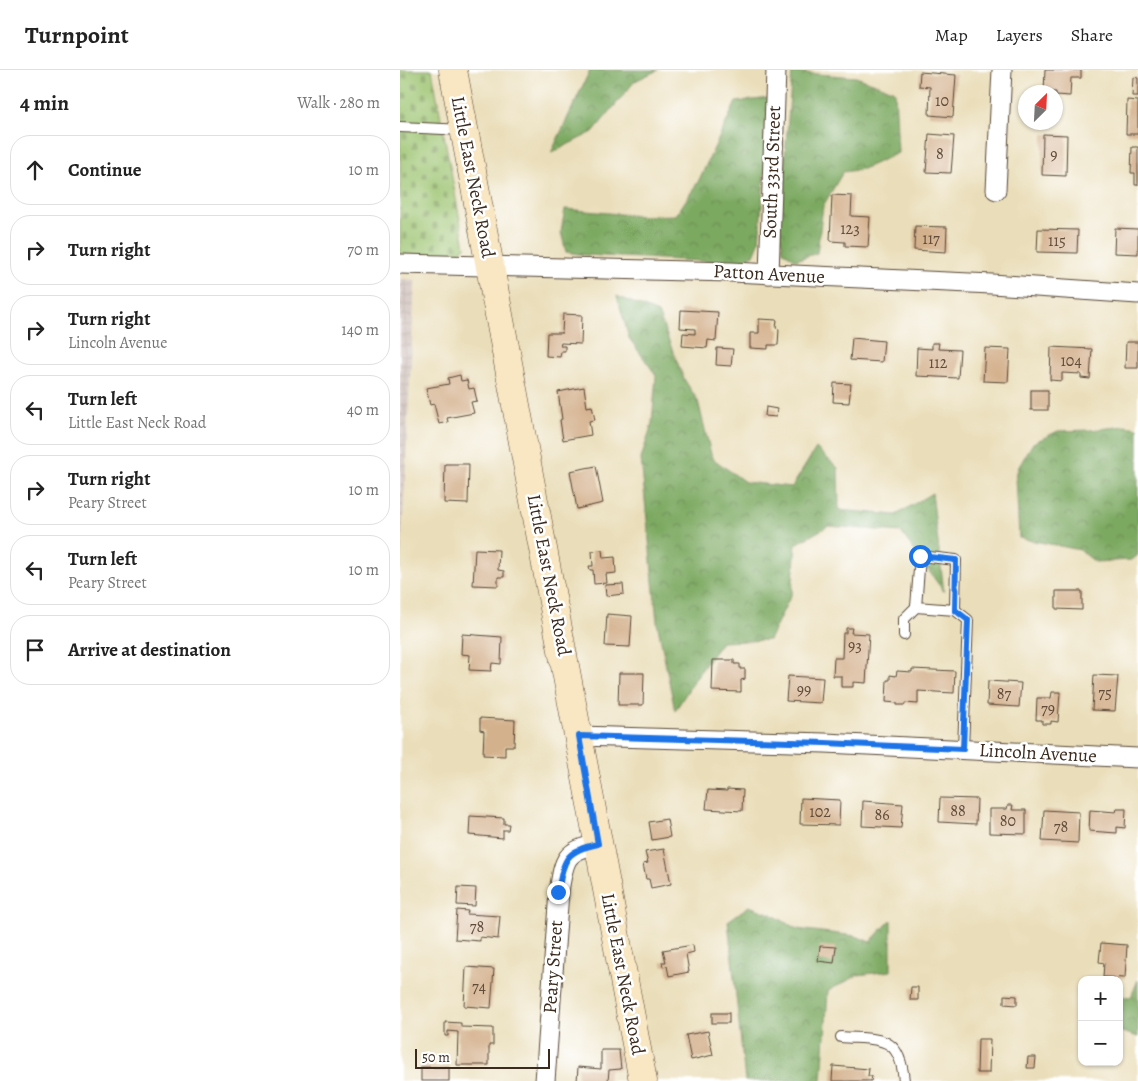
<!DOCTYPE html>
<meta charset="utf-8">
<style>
:root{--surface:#fff;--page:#f6f6f6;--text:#222;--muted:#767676;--line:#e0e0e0}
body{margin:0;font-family:Alegreya,serif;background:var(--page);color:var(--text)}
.controls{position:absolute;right:15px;bottom:15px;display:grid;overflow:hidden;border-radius:10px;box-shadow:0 1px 4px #0004}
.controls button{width:45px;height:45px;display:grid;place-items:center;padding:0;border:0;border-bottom:1px solid var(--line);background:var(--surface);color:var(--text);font:25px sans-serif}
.compass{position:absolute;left:618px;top:15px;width:45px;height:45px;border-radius:50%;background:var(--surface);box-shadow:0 1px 4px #0004;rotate:24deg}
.scale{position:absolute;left:15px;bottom:12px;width:135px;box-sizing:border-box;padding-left:5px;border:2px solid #3b2a1e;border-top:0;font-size:14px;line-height:18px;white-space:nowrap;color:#3b2a1e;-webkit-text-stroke:4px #fff;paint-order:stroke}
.stop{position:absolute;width:15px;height:15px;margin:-11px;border:4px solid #1a73e8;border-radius:50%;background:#fff}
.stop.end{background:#1a73e8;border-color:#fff;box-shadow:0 1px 5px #0008}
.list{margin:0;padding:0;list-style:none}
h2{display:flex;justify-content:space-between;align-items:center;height:65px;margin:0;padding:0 20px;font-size:21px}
h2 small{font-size:16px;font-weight:400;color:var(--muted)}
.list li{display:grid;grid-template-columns:32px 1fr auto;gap:15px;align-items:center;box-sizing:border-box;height:70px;margin:0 10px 10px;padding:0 10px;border:1px solid var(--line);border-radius:20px}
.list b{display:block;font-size:19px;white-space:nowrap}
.list p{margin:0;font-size:16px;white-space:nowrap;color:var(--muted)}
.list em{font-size:16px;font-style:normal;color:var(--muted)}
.icon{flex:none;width:28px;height:28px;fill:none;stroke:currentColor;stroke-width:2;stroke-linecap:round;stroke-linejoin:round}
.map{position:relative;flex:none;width:738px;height:1011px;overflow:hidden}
header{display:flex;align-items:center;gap:30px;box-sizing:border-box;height:70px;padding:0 25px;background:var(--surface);border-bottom:1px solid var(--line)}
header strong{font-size:24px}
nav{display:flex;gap:28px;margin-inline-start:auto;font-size:18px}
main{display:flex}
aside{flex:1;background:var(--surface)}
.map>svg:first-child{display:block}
</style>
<header>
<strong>Turnpoint</strong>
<nav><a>Map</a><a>Layers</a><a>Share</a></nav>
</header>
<main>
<aside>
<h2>4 min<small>Walk · 280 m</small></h2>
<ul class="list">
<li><svg class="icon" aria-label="ahead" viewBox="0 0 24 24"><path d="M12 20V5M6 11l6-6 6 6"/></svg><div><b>Continue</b></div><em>10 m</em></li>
<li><svg class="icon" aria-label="right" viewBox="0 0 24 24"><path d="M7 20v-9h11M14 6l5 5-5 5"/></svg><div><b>Turn right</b></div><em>70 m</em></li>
<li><svg class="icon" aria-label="right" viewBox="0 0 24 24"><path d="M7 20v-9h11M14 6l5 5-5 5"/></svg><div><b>Turn right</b><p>Lincoln Avenue</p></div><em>140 m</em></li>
<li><svg class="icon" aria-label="left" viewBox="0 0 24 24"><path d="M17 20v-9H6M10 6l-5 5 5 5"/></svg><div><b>Turn left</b><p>Little East Neck Road</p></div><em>40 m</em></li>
<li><svg class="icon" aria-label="right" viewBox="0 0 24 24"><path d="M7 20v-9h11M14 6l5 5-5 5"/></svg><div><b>Turn right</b><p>Peary Street</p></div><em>10 m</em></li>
<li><svg class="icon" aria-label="left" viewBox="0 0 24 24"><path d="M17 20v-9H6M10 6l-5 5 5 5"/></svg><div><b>Turn left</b><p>Peary Street</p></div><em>10 m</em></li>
<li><svg class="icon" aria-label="arrive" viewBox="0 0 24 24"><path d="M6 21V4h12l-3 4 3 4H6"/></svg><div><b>Arrive at destination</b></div></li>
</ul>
</aside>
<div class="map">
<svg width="738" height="1011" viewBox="0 0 738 1011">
<defs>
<pattern id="industrial-grid" width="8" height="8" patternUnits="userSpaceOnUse" patternTransform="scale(1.25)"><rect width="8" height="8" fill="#cfc0ba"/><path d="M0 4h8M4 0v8" fill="none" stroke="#b3a59f"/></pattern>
<pattern id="forest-crowns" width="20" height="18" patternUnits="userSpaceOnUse" patternTransform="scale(1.25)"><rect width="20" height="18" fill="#7ca961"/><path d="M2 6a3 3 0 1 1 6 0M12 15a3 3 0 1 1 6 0" fill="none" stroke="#678a4f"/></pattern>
<pattern id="cemetery-stones" width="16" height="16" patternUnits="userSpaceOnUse" patternTransform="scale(1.25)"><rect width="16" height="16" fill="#9bc36e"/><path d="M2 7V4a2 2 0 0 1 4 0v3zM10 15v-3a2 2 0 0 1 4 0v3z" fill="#809f5a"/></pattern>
</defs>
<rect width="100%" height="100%" fill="#fff"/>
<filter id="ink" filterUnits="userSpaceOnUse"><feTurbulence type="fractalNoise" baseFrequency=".02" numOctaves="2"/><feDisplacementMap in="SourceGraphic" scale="10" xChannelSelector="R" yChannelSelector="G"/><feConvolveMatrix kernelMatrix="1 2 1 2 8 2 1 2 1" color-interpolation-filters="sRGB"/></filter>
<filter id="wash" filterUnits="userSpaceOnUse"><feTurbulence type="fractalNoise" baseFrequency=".0096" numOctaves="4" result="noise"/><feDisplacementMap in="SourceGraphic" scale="20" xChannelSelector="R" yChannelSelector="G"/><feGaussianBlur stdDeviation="1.12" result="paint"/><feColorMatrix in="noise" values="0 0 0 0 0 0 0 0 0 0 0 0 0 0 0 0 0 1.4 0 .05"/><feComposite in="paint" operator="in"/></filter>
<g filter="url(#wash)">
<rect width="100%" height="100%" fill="#eadeba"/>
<!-- industrial -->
<polygon fill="url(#industrial-grid)" points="0,209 15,210 0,504"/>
<!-- forest -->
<g fill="url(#forest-crowns)" stroke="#5c6a40">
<polygon points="190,0 258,0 235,11 193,62 151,83"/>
<polygon points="392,2 456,7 495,21 498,83 463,99 443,102 423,136 417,183 396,190 383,181 379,157"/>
<polygon points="370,28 359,173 354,185 336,193 185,185 166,182 161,162 165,139 241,146 276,145 298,112 336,32"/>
<polygon points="217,226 258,243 284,309 298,331 312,388 345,412 392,417 416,378 438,398 439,440 496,445 532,423 544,522 501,462 428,456 396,474 392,523 369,570 322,572 297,606 275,641 257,552 241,389 252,353 256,305 229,268"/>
<polygon points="725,356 738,358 738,485 732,490 695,492 680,480 619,468 616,407 618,398 633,373 658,361 691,360"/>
<polygon points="349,836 371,844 397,859 456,866 470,872 491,850 491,901 458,905 428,921 422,1011 345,1011 328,851"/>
<polygon points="738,910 738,967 719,961 719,926 731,927"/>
</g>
<!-- cemetery -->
<polygon fill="url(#cemetery-stones)" stroke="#6b7646" points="0,0 32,0 65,177 54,187 0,184"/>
<g id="blocks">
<!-- building -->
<g fill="#d4b18d">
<polygon points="645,0 681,0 681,8 671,8 670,26 656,25 656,22 644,22"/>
<polygon points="520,2 556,5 553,47 529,45 530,17 519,16"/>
<polygon points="733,7 738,8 738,26 732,26"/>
<polygon points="727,30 738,31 738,64 726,64"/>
<polygon points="529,64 554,66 551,103 526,102"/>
<polygon points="643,64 667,65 666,106 642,105"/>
<polygon points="732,77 738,77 738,115 735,115 735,103 731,103"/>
<polygon points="432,125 452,126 451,146 470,147 468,177 445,176 445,172 430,171"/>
<polygon points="515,156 547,157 546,182 514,180"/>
<polygon points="715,158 738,159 738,184 714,183"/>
<polygon points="638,159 678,160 677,183 637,182"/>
<polygon points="281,240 318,242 316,271 308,270 307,278 282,276 283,263 295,264 295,259 280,258"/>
<polygon points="163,244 182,245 181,274 161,273 160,276 165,276 165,281 161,281 160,287 146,286 147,263 162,263"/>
<polygon points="359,249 377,250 376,258 379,259 378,275 368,275 368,279 350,278 350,263 359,263"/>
<polygon points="452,268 484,271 482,292 450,290"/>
<polygon points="726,272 738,272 738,298 725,298"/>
<polygon points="532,273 539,273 538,279 560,280 558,308 516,306 517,278 532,279"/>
<polygon points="651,277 692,279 690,309 681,308 681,304 662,303 662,311 650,310"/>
<polygon points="317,278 333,279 331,296 316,295"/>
<polygon points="585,278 610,279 608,312 583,311"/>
<polygon points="60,305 61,311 67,310 69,319 74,318 77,331 71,332 74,343 47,348 48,352 39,354 34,334 30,335 26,318 49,314 48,308"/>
<polygon points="434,313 451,314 449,333 433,332"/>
<polygon points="184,317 187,337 192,336 195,350 189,351 191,365 163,370 160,350 162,349 158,322"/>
<rect x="631" y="320" width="17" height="20"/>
<polygon points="366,337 377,339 376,347 365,346"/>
<polygon points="45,394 69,394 68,434 44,433"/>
<polygon points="196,396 203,433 177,439 170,401"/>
<polygon points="75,479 99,480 98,500 104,501 104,507 98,507 98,516 73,515"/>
<polygon points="202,480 203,488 215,487 216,503 206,504 207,513 194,514 193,500 190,500 189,496 193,496 192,481"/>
<polygon points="223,514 224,524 206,526 205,515"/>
<polygon points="656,521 682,521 682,540 656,539"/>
<polygon points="207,544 232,546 230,577 205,576"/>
<polygon points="446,558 452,558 451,563 469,564 466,613 453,612 453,617 441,617 441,606 433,606 434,588 442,588 443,563 446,563"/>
<polygon points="62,564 102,567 101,594 92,593 91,601 69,600 70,585 61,584"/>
<polygon points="313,590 334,590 334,594 340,594 340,599 345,599 345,609 341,610 341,622 312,621"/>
<polygon points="512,599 555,601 554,623 518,621 518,634 505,633 505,635 497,635 497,633 486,632 487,610 490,610 490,605 496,606 497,601 512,602"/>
<polygon points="219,603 244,603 243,635 218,635"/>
<polygon points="694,605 718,606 715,641 692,640"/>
<polygon points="388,606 423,608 421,633 386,631"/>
<polygon points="588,611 621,613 619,637 587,635"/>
<polygon points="652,622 660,622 658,652 651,651 651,654 642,654 642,650 636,650 637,628 651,628"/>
<polygon points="80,648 115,650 114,676 105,676 105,686 83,685 84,661 80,660"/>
<polygon points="327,719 343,720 342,741 306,739 308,720 327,721"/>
<polygon points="401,728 440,730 439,755 400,754"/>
<polygon points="540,728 577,729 576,754 539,752"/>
<polygon points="463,731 503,734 501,758 462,756"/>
<polygon points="608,735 613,735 612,740 626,740 626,764 589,763 589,739 607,739"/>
<polygon points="717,739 726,739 725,758 717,757 717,763 689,761 690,740 716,742"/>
<polygon points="644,740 679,742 678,773 642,771"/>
<polygon points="70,746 104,748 104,754 109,754 108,760 103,760 103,768 69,765"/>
<polygon points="267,749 270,767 252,770 249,752"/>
<polygon points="264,779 271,814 251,818 249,809 246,809 243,794 248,793 245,782"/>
<polygon points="58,817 76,818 75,836 57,835"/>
<polygon points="57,840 68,841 67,844 100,846 98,869 80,867 80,871 55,869"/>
<polygon points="701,873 727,875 725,908 703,907 704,893 699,892"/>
<polygon points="293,875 294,882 286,884 289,902 269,906 267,896 263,897 262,892 266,892 263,880"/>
<polygon points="420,876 436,877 434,893 418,891"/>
<polygon points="66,897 94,899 91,938 64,936"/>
<polygon points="511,917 518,917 518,930 510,930"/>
<polygon points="604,925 617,926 617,935 604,934"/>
<rect x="312" y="943" width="17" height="10"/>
<polygon points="45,952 61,953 61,957 93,958 93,975 89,975 89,995 57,995 58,962 48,961 48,966 45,966"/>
<polygon points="308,961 313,985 291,990 286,965"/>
<polygon points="578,969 590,969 589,1003 577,1003"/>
<polygon points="201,980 219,980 221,999 209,1000 208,1011 177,1011 178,997 201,999"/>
<polygon points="628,987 636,987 635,998 627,998"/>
<polygon points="433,996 469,999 468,1006 472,1006 471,1011 432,1011"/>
<rect x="21" y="997" width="28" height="14"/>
</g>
</g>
</g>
<g filter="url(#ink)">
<use href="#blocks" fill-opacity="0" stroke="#554535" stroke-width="1"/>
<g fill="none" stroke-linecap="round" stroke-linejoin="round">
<!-- service casing -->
<g stroke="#554535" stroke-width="12">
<g id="service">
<polyline points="0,57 64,60"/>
<polyline points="555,540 556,490 520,486 516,537 555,540 568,550 563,679"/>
<polyline points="504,565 504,549 516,537"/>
<path d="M 441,967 C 480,970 500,964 504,1011"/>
</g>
</g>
<!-- minor casing -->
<g stroke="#554535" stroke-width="21">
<g id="minor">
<polyline points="596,120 602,0"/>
<polyline points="0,194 331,202 592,214 738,224"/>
<polyline points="369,204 376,0"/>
<polyline points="179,666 425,673 738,688"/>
<path d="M 145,1011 L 159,822 C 164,790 164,781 198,774"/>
</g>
</g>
<!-- secondary casing -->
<g stroke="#554535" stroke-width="29">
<polyline id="secondary" points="53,0 243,1011"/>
</g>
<!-- service -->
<use href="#service" stroke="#fff" stroke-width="10"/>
<!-- minor -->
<use href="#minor" stroke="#fff" stroke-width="19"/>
<!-- secondary -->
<use href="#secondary" stroke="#f9e7c3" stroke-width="28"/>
</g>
</g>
<g fill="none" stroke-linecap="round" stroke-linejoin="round" filter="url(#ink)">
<!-- route -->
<path stroke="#1a73e8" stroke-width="6" d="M 158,822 C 164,790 164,781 198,774 L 179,666 L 425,673 L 563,679 L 568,550 L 555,540 L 556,490 L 520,486"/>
</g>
<g text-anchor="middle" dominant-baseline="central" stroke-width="5" stroke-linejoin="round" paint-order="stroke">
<!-- number labels -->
<g font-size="16" fill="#614c3a">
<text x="542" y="31">10</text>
<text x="540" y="84">8</text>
<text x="654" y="85">9</text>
<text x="450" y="159">123</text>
<text x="531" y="169">117</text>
<text x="657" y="171">115</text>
<text x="671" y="291">104</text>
<text x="538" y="293">112</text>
<text x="455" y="576">93</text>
<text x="404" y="620">99</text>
<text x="705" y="623">75</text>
<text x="604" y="624">87</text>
<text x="648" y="639">79</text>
<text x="558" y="741">88</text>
<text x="420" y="742">102</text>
<text x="482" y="745">86</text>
<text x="608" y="751">80</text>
<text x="661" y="757">78</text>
<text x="77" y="857">78</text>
<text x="79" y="917">74</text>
</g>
<!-- street labels -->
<g font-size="19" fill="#3b2a1e" stroke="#fff">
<text transform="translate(372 102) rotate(-88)">South 33rd Street</text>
<text transform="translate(73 107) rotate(79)">Little East Neck Road</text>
<text transform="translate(369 204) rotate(3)">Patton Avenue</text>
<text transform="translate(149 505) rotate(79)">Little East Neck Road</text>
<text transform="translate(638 683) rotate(3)">Lincoln Avenue</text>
<text transform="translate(153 897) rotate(-86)">Peary Street</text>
<text transform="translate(223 904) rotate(79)">Little East Neck Road</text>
</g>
</g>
</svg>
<div class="controls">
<button>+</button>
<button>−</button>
</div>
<svg class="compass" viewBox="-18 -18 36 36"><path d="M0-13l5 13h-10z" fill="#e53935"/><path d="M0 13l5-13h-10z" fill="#767676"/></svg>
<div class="scale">50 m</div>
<div class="stop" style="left:520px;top:486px"></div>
<div class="stop end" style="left:158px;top:822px"></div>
</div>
</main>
